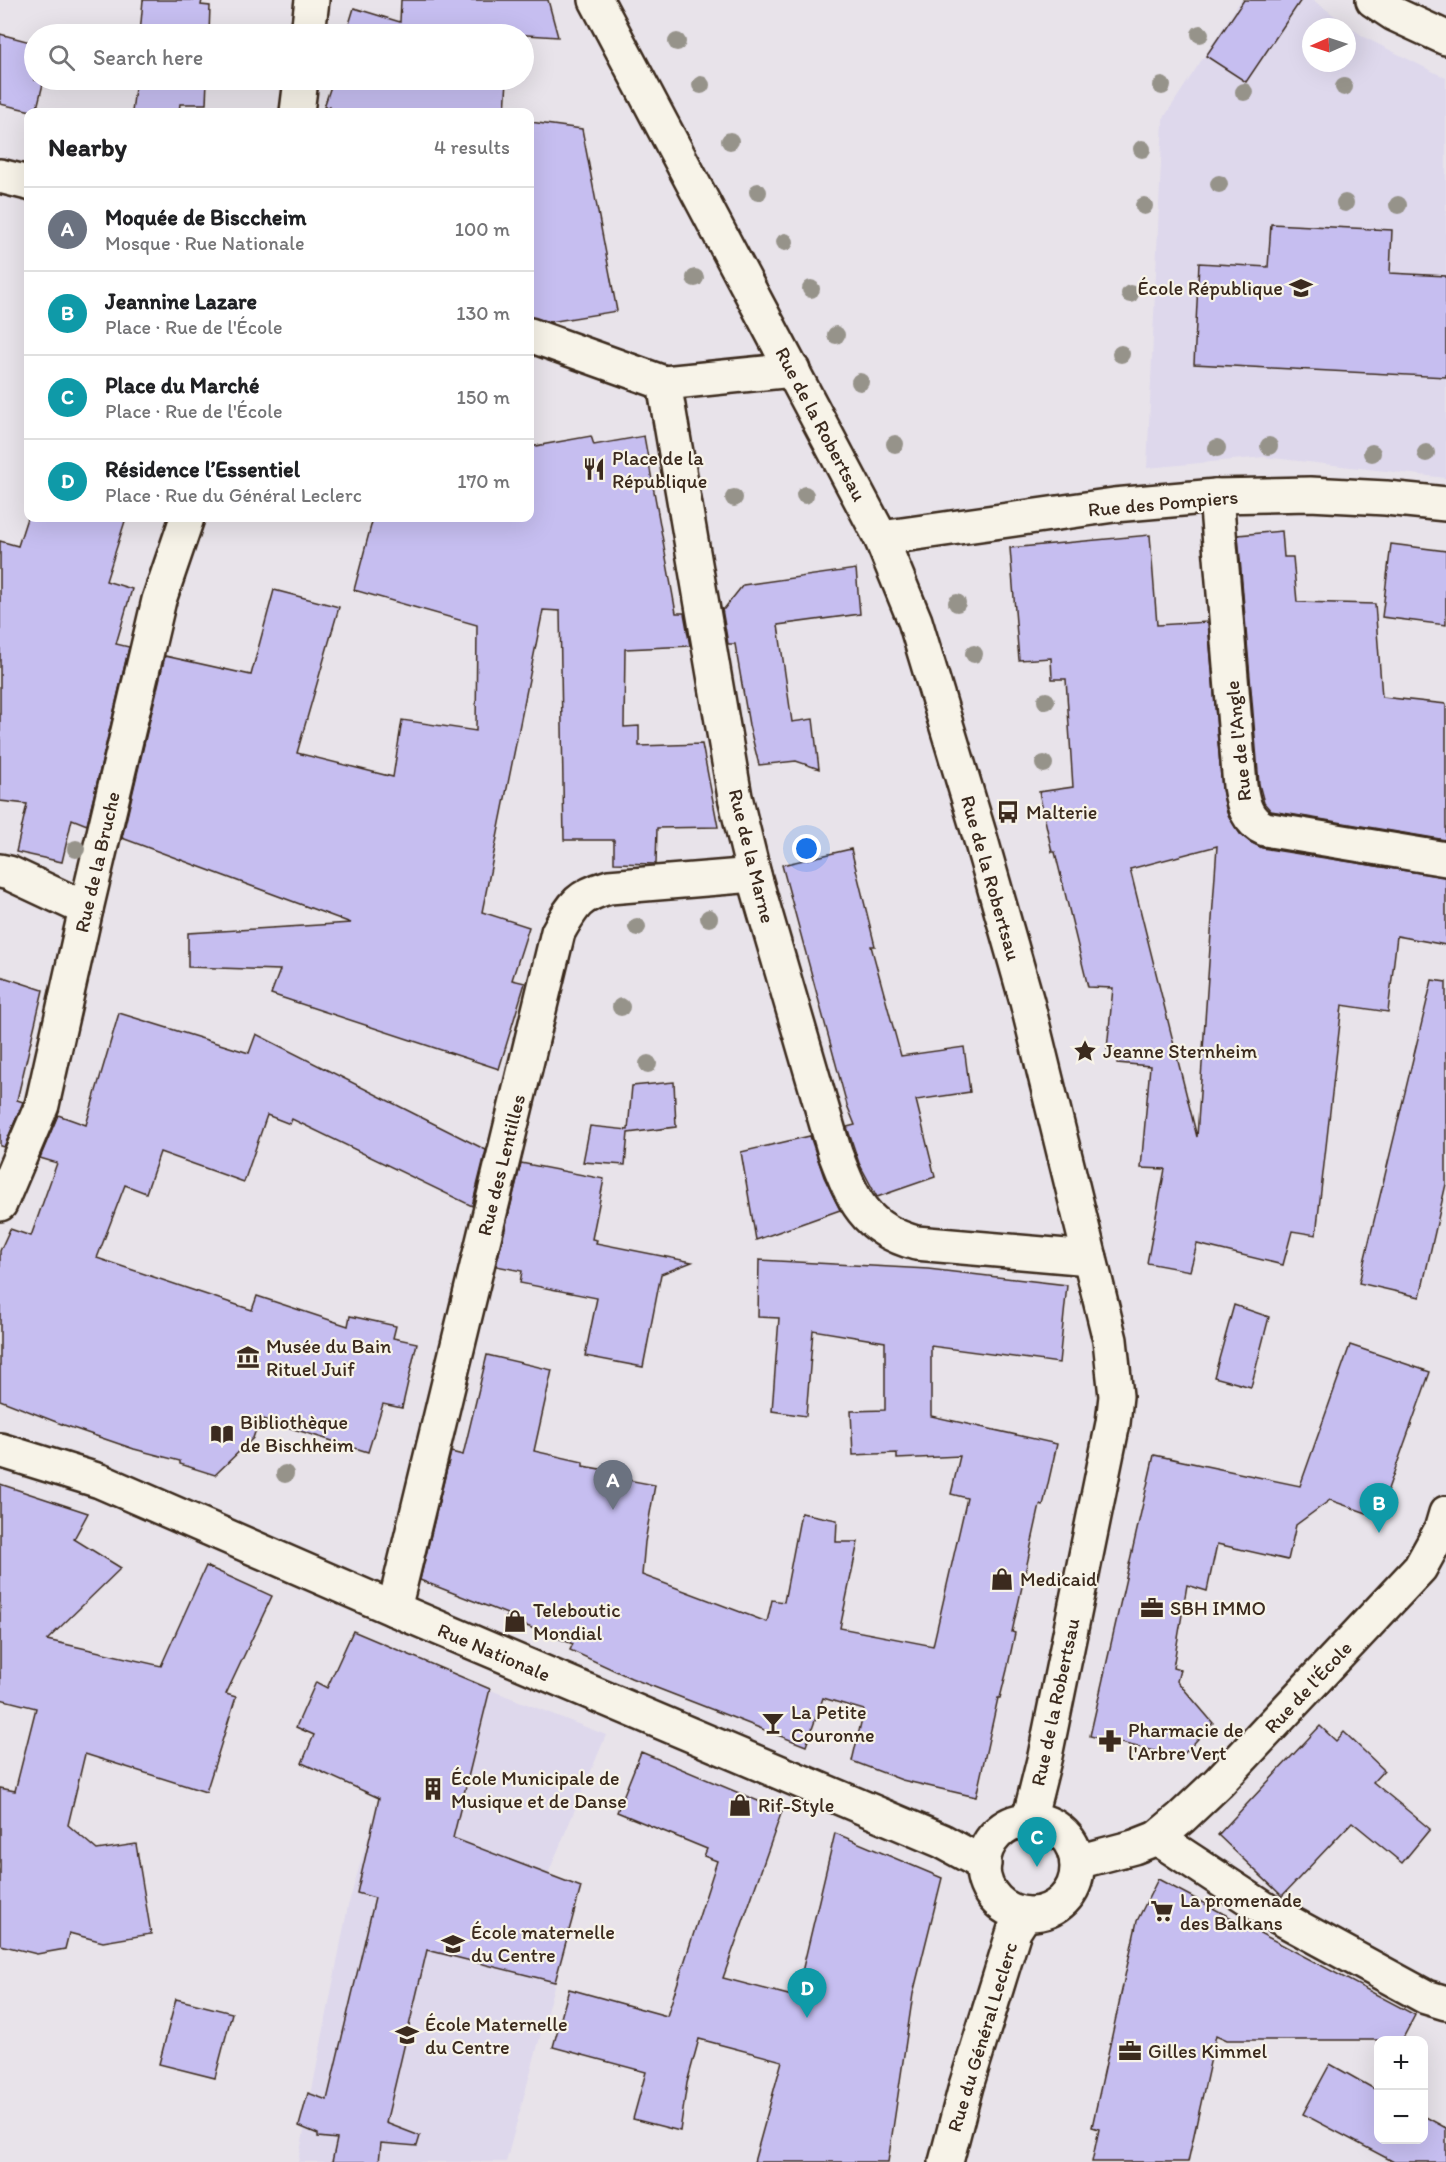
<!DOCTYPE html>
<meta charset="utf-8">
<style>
:root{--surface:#fff;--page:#f2f2f2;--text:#202124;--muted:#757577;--line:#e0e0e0;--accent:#0f766e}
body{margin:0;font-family:Itim,sans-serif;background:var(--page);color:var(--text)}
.controls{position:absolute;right:18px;bottom:18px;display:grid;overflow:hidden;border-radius:12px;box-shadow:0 6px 24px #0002}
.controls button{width:54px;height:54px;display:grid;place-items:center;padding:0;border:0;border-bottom:2px solid var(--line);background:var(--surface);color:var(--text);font:30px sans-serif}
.compass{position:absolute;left:1302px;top:18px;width:54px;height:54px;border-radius:50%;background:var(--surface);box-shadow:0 6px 24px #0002;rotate:267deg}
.you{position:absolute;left:807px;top:849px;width:21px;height:21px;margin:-15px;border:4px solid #fff;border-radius:50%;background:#1a73e8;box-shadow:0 0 0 9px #1a73e833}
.badge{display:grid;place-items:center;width:39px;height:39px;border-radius:50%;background:var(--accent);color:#fff;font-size:20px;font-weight:700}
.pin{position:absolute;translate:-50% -50px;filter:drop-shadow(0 2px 3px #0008)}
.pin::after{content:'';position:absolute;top:32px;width:21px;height:18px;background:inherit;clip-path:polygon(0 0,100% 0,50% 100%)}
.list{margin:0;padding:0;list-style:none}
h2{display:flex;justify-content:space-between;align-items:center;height:78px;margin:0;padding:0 24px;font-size:26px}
h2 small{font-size:20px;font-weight:400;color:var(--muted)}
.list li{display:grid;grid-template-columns:39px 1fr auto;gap:18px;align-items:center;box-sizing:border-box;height:84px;padding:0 24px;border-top:2px solid var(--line)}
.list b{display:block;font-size:22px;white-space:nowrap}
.list p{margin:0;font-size:20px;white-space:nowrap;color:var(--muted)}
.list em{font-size:20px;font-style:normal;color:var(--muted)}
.icon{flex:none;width:33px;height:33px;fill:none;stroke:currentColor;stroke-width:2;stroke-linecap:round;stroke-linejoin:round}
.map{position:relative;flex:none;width:1446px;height:2162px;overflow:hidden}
.search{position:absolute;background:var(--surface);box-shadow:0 6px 24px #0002;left:24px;top:24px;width:510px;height:66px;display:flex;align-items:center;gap:15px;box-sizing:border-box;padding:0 21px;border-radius:33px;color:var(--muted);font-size:22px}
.panel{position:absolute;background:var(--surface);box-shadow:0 6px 24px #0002;left:24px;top:108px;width:510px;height:414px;border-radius:12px}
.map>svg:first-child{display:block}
</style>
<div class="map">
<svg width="1446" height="2162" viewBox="0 0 1446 2162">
<rect width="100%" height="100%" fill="#e8e3ea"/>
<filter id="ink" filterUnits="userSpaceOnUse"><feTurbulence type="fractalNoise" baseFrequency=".0167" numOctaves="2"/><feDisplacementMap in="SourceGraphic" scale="12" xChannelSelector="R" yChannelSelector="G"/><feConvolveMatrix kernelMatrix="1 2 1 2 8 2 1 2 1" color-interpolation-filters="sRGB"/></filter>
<g filter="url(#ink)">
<!-- built -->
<g fill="#ded8ec" fill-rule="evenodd">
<path d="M 1241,0 L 1313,0 L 1364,37 L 1446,78 L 1446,478 L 1264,457 L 1147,468 L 1163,119 ZM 1311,27 L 1347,27 L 1347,63 L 1311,63 Z"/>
<polygon points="419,1662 606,1735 548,1874 581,1887 506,2162 298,2162 348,1906"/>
</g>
<!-- building -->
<g fill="#c6bef0" stroke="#3b2a1e" stroke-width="1.5" fill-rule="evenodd">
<polygon points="143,0 202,0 201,5 210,6 209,34 140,34"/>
<polygon points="401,0 548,0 558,37 511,34 346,34 354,8 400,22"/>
<polygon points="1244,0 1301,0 1246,82 1206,56"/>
<polygon points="0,34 34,43 34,80 44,80 36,112 0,104"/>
<polygon points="136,80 207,80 206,104 180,104 179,112 132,112"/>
<polygon points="333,80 507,80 505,112 330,112 330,107 324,107"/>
<polygon points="530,122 582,129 617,311 550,322 530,317"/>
<polygon points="1271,224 1392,230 1390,273 1446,276 1446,377 1194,364 1199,263 1268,267"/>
<polygon points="591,436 594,445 644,436 676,613 684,613 690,646 625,649 624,727 639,726 639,746 702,744 718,827 657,828 656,864 614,863 614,840 564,840 560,611 543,610 482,912 529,927 512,980 525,983 499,1069 271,994 280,970 188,967 188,933 351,923 122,838 165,656 251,675 274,590 339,607 297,753 393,777 402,720 476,731 477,625 354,590 373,518 530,518 530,447"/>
<polygon points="27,518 126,518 106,581 132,589 116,644 129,647 87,825 72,819 62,862 16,852 27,804 0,801 0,541 18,546"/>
<polygon points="1282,531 1284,557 1293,557 1297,602 1375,604 1382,697 1446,704 1446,840 1271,811 1264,803 1259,784 1238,535"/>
<path d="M 1150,535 L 1157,625 L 1208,622 L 1222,789 L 1227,813 L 1240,834 L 1250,842 L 1262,848 L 1446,877 L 1446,945 L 1397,936 L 1388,1012 L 1342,1005 L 1316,1235 L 1292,1231 L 1283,1265 L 1197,1244 L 1190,1271 L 1147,1263 L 1165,1169 L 1141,1168 L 1150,1066 L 1117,1063 L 1118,1050 L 1107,1049 L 1113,988 L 1088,987 L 1055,852 L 1052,852 L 1039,792 L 1073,787 L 1066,679 L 1052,679 L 1051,658 L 1019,660 L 1010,548 ZM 1217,846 L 1197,1137 L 1130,869 Z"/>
<polygon points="1391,544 1446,551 1446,625 1382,617"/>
<polygon points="856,569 860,614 778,625 792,722 813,719 819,769 796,761 759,765 749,725 735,644 728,644 722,609 724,609 743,585"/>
<polygon points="851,849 875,946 871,946 901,1056 964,1047 970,1092 916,1100 935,1177 877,1197 859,1163 847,1127 855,1125 847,1105 782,865"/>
<polygon points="0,976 43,990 17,1100 23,1102 4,1147 0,1146"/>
<polygon points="1432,980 1446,982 1446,1184 1420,1297 1359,1283"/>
<polygon points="119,1013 249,1053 256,1034 486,1150 472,1206 292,1119 290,1124 267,1115 244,1182 160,1152 146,1193 125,1185 97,1258 252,1310 257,1296 348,1326 350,1316 396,1326 393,1338 417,1343 402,1408 383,1404 368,1452 271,1422 273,1419 270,1421 260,1418 253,1438 215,1475 180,1464 180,1461 134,1449 64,1425 0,1400 0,1251 10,1229 31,1236 57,1163 40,1158 58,1115 86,1125"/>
<polygon points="674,1082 676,1127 628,1133 625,1165 583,1162 590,1126 628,1130 632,1086"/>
<polygon points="810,1136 824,1177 840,1210 756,1240 741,1152"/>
<polygon points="521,1163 604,1179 592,1239 597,1240 596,1243 692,1262 661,1274 643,1367 585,1356 597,1298 520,1283 522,1271 496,1266"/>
<polygon points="759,1260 928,1269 1067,1285 1059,1363 931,1346 931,1416 1057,1444 1043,1506 1040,1505 1012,1632 1015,1633 1007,1670 1000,1698 998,1698 976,1797 902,1780 852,1761 864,1710 823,1698 806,1746 631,1678 570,1650 573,1644 506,1618 507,1614 420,1580 451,1452 463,1455 487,1355 552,1370 534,1451 583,1462 583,1466 617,1472 617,1478 655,1485 645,1542 642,1575 767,1622 772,1600 784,1602 801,1513 837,1520 836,1542 858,1542 840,1628 933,1646 967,1498 951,1494 960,1456 897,1459 897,1453 853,1455 851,1411 885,1410 885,1342 813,1330 806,1416 772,1411 779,1318 758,1317"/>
<polygon points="1234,1305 1269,1317 1251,1387 1214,1377"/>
<polygon points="1350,1345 1430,1372 1378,1517 1330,1500 1296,1525 1288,1560 1217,1544 1207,1591 1187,1585 1173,1668 1180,1670 1177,1681 1213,1723 1181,1757 1090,1736 1154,1455 1300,1486"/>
<polygon points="0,1484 88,1513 74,1539 121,1568 47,1640 161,1666 206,1566 272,1596 226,1694 236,1697 206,1792 85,1754 68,1825 97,1850 136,1844 151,1934 103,1942 69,1933 65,1949 37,1954 0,1945 0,1788 15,1791 36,1708 0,1699"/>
<polygon points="353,1631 490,1689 453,1838 581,1887 555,1982 427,1950 386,2123 420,2136 417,2146 381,2143 379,2162 332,2162 337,2139 318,2137 318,2134 299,2126 308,2093 327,2100 375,1898 357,1893 379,1798 302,1763 314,1735 296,1727 316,1682 327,1688"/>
<polygon points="1320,1726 1336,1741 1344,1732 1384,1770 1373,1782 1430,1829 1402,1863 1352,1822 1282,1896 1218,1835"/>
<polygon points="641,1752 782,1811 723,1978 796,1997 835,1833 942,1878 913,1994 888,2162 754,2162 782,2061 699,2039 687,2083 680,2131 633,2119 646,2072 553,2047 569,1989 667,2016 717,1861 704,1856 707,1849 617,1812"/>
<polygon points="1158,1879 1415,2015 1402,2040 1227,2040 1216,2035 1188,2162 1092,2162 1099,2129 1092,2127 1137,1921"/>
<polygon points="176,1999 232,2013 215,2078 159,2064"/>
<polygon points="1330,2064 1378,2091 1378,2139 1424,2139 1424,2116 1446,2128 1446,2162 1394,2162 1303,2114"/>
</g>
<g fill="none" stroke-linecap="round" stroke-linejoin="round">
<!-- minor casing -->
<g stroke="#3b2a1e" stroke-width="38">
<g id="minor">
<polyline points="596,0 881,538 915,621 981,840 1027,1002 1110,1340 1116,1396 1113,1423 1045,1756 1029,1820"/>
<polyline points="1373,0 1394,14 1446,38"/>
<polyline points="308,34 312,0"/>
<polyline points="297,112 301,80"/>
<polyline points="0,176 28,183"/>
<polyline points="530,335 664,383 793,370"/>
<path d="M 664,383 L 735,797 L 754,875 L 835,1153 C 853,1200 864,1229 916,1243 L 1090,1258"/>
<path d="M 1216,496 L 1240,786 C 1243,805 1247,821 1265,829 L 1446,859"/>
<polyline points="881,538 1114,505 1216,496 1310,494 1386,498 1446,504"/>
<polyline points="0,871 9,873 86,909"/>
<polyline points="0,1204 42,1105 86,909 159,600 187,518"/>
<polyline points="0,1450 100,1481 394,1609 942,1841 984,1864"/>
<path d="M 394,1609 L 558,932 C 574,904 578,896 609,887 L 754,875"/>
<circle cx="1030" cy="1867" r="47"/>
<polyline points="1157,1838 1268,1911 1426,1997 1446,2003"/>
<polyline points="1077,1862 1134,1847 1157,1838 1181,1818 1218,1783 1420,1568 1441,1530 1446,1513"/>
<polyline points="946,2162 966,2086 1014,1931 1025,1914"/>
</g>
</g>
<!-- minor -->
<use href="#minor" stroke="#f7f3e8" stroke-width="33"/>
</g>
<!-- trees -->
<g fill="#96938a">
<circle cx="1200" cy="34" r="9"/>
<circle cx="677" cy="42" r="9"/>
<circle cx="701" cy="85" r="9"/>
<circle cx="1162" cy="86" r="9"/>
<circle cx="1344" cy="87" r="9"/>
<circle cx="1244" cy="92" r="9"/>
<circle cx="730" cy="141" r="9"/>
<circle cx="1142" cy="149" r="9"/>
<circle cx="1219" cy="184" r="9"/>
<circle cx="758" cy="192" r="9"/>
<circle cx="1345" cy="203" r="9"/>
<circle cx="1398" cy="205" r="9"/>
<circle cx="1144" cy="206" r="9"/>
<circle cx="785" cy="242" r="9"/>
<circle cx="695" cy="278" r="9"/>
<circle cx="811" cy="289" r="9"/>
<circle cx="1130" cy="294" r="9"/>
<circle cx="836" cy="335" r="9"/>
<circle cx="1121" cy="354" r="9"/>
<circle cx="860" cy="382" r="9"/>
<circle cx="895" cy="444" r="9"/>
<circle cx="1269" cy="446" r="9"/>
<circle cx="1217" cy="448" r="9"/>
<circle cx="1372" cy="453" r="9"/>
<circle cx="1426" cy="453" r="9"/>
<circle cx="805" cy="495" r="9"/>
<circle cx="734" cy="498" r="9"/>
<circle cx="957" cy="603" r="9"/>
<circle cx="974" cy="654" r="9"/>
<circle cx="1046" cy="701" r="9"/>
<circle cx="1044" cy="764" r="9"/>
<circle cx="76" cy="849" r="9"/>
<circle cx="709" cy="918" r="9"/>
<circle cx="637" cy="927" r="9"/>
<circle cx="621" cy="1007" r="9"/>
<circle cx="648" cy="1064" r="9"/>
<circle cx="285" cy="1474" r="9"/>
</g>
</g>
<!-- icons -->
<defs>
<g id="school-bare" transform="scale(1.8)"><path d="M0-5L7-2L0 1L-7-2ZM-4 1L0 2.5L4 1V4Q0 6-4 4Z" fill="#3b2a1e" stroke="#f7f3e8" stroke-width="2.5" paint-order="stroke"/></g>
<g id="restaurant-bare" transform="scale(1.8)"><path d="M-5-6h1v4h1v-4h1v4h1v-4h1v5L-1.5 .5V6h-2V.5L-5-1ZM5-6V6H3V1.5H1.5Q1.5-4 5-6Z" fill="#3b2a1e" stroke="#f7f3e8" stroke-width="2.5" paint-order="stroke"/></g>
<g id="bus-bare" transform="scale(1.8)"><path d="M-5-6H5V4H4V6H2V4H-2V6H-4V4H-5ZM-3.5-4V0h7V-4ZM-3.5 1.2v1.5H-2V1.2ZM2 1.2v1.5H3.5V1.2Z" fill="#3b2a1e" stroke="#f7f3e8" stroke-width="2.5" paint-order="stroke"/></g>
<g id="sight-bare" transform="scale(1.8)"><path d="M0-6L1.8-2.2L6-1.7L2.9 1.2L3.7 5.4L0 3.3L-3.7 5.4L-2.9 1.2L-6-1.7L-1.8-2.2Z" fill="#3b2a1e" stroke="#f7f3e8" stroke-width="2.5" paint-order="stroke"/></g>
<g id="museum-bare" transform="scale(1.8)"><path d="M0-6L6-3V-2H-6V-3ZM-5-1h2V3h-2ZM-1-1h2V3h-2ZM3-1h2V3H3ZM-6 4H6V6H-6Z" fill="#3b2a1e" stroke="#f7f3e8" stroke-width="2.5" paint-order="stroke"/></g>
<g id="library-bare" transform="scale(1.8)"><path d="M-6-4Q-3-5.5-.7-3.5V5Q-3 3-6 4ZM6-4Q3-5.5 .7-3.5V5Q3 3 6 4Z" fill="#3b2a1e" stroke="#f7f3e8" stroke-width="2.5" paint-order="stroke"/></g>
<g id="shop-bare" transform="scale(1.8)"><path d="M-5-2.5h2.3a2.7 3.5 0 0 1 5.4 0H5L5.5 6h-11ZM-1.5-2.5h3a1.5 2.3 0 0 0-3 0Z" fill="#3b2a1e" stroke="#f7f3e8" stroke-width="2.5" paint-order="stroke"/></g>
<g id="office-bare" transform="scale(1.8)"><path d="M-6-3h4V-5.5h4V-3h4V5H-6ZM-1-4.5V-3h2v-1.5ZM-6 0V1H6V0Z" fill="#3b2a1e" stroke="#f7f3e8" stroke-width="2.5" paint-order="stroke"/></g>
<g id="bar-bare" transform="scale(1.8)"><path d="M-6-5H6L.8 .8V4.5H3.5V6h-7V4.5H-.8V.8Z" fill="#3b2a1e" stroke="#f7f3e8" stroke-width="2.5" paint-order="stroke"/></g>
<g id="pharmacy-bare" transform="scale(1.8)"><path d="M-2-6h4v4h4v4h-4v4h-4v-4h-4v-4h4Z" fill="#3b2a1e" stroke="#f7f3e8" stroke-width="2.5" paint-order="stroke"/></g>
<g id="building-bare" transform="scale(1.8)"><path d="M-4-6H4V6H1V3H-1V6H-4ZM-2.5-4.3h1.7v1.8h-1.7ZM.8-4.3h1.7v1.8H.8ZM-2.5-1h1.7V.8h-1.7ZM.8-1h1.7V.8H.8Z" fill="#3b2a1e" stroke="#f7f3e8" stroke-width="2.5" paint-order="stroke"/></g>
<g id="supermarket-bare" transform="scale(1.8)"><path d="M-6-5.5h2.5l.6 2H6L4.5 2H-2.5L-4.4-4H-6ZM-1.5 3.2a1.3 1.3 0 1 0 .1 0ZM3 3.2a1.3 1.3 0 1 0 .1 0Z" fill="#3b2a1e" stroke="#f7f3e8" stroke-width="2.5" paint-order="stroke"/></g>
</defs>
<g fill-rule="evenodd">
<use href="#school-bare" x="1301" y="288"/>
<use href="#restaurant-bare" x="594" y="469"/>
<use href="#bus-bare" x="1008" y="812"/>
<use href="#sight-bare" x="1085" y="1051"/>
<use href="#museum-bare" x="248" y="1357"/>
<use href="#library-bare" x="222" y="1434"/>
<use href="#shop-bare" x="1002" y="1579"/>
<use href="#office-bare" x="1152" y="1608"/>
<use href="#shop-bare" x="515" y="1621"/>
<use href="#bar-bare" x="773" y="1723"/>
<use href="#pharmacy-bare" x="1110" y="1741"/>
<use href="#building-bare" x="433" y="1789"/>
<use href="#shop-bare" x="740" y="1805"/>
<use href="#supermarket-bare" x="1162" y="1911"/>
<use href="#school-bare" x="453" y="1944"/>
<use href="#school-bare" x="407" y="2035"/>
<use href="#office-bare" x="1130" y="2051"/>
</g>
<g text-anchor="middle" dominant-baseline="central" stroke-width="4.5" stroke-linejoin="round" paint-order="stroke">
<!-- poi labels -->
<g font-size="20" fill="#3b2a1e" stroke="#f7f3e8" text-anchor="start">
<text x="1283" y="288" text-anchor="end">École République</text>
<text x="612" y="458">Place de la<tspan x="612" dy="23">République</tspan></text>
<text x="1026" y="812">Malterie</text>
<text x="1103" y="1051">Jeanne Sternheim</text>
<text x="266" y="1346">Musée du Bain<tspan x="266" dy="23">Rituel Juif</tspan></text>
<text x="240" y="1422">Bibliothèque<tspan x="240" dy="23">de Bischheim</tspan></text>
<text x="1020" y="1579">Medicaid</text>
<text x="1170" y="1608">SBH IMMO</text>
<text x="533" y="1610">Teleboutic<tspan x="533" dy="23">Mondial</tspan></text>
<text x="791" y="1712">La Petite<tspan x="791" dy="23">Couronne</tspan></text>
<text x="1128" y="1730">Pharmacie de<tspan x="1128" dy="23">l'Arbre Vert</tspan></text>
<text x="451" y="1778">École Municipale de<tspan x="451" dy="23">Musique et de Danse</tspan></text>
<text x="758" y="1805">Rif-Style</text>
<text x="1180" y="1900">La promenade<tspan x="1180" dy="23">des Balkans</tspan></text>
<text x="471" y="1932">École maternelle<tspan x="471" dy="23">du Centre</tspan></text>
<text x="425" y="2024">École Maternelle<tspan x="425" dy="23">du Centre</tspan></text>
<text x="1148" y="2051">Gilles Kimmel</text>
</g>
<!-- street labels -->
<g font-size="20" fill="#3b2a1e" stroke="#f7f3e8">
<text transform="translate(821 424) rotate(62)">Rue de la Robertsau</text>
<text transform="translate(1163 503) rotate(-5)">Rue des Pompiers</text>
<text transform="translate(1238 741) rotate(-96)">Rue de l'Angle</text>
<text transform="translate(752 856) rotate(76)">Rue de la Marne</text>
<text transform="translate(97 862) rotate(-77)">Rue de la Bruche</text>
<text transform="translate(991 878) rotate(74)">Rue de la Robertsau</text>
<text transform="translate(501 1165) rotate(-76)">Rue des Lentilles</text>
<text transform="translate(494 1652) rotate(23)">Rue Nationale</text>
<text transform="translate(1308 1687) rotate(-47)">Rue de l'École</text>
<text transform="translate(1055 1702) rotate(-78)">Rue de la Robertsau</text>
<text transform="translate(982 2037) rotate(-73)">Rue du Général Leclerc</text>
</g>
</g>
</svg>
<div class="controls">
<button>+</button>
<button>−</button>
</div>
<svg class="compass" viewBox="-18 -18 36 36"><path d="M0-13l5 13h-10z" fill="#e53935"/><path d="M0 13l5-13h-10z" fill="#757577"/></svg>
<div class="you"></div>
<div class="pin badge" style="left:613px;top:1510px;background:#6b7280">A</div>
<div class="pin badge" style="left:1379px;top:1533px;background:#0f9aa8">B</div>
<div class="pin badge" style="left:1037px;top:1867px;background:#0f9aa8">C</div>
<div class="pin badge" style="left:807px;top:2018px;background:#0f9aa8">D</div>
<div class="search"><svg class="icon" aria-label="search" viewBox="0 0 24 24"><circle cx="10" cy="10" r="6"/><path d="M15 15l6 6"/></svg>Search here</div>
<section class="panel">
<h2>Nearby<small>4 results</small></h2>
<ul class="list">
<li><span class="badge" style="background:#6b7280">A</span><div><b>Moquée de Bisccheim</b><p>Mosque · Rue Nationale</p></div><em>100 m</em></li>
<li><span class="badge" style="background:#0f9aa8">B</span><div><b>Jeannine Lazare</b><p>Place · Rue de l'École</p></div><em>130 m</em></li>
<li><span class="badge" style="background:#0f9aa8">C</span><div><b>Place du Marché</b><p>Place · Rue de l'École</p></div><em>150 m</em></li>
<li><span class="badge" style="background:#0f9aa8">D</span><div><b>Résidence l’Essentiel</b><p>Place · Rue du Général Leclerc</p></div><em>170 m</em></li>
</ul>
</section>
</div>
